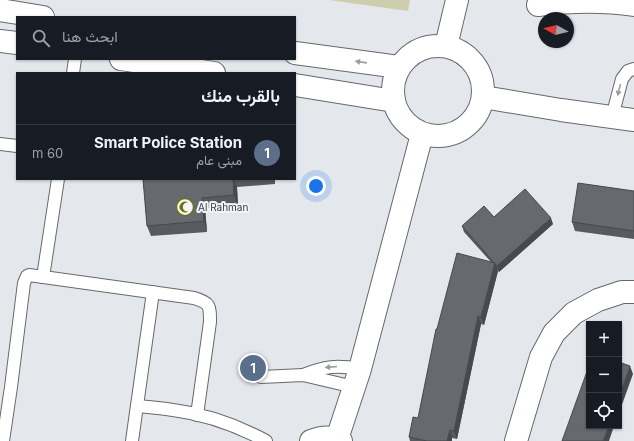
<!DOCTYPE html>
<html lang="ar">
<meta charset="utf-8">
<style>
:root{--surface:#171b24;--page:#242831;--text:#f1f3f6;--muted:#9ea1a6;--line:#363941;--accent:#726e0e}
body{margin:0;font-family:Inter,Vazirmatn,sans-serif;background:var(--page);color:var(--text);direction:rtl}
.controls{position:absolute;right:12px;bottom:12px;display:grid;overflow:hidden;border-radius:0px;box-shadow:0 1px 3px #0004}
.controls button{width:36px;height:36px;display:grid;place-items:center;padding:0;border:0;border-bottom:1px solid var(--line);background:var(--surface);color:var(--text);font:20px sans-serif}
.compass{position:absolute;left:538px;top:12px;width:36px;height:36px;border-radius:50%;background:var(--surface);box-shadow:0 1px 3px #0004;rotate:278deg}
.you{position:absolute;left:316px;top:186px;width:14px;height:14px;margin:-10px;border:3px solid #fff;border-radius:50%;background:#1a73e8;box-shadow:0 0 0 6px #1a73e833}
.badge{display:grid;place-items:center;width:26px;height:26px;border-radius:50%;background:var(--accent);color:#fff;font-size:13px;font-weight:700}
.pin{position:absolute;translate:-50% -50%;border:2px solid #fff;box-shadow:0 1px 4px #0006}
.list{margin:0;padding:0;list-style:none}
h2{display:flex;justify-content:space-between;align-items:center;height:52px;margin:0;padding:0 16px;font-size:17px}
h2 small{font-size:13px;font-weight:400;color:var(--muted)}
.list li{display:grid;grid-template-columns:26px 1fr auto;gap:12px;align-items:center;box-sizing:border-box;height:56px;padding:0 16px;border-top:1px solid var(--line)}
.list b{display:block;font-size:15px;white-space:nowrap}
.list p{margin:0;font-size:13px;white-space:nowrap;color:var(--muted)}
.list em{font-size:13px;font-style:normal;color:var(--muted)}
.icon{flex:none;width:22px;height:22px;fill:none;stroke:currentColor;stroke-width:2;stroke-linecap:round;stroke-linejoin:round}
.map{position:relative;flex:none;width:634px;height:441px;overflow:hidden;direction:ltr}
.search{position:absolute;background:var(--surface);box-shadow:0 1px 3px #0004;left:16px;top:16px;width:280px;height:44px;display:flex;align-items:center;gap:10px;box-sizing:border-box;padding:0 14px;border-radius:0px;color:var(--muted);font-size:15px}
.panel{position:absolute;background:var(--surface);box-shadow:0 1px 3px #0004;left:16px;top:72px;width:280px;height:108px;border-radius:0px;direction:rtl}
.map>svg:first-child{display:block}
</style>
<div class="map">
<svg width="634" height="441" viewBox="0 0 634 441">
<rect width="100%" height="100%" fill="#e4e8ed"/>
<!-- green -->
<polygon fill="#ceceaf" points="329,0 410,0 408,11"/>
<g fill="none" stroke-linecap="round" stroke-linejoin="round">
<!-- service casing -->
<g stroke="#65696d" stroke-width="14">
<g id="service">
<polyline points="73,73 75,59"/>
<polyline points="612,117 622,79 628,71 634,69"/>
<polyline points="0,144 17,146"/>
<polyline points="43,277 58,179"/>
<path d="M 303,375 C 325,366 337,365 360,369"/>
<polyline points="261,377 303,375 354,387"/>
<path d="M 137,406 C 149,407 161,408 173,410 C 205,414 238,426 266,441"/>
<path d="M 3,441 L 11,387 L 24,283 L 27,276 L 29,275 L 194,298 C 210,303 210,305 210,322 L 197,415"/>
<polyline points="132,441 153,292"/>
</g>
</g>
<!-- minor casing -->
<g stroke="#65696d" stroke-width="24">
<g id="minor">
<path d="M 538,5 C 570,1 602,0 634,5"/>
<circle cx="438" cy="91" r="45"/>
<polyline points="446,46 457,0"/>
<polyline points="483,97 561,110 634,120"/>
<polyline points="337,439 360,369 422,134"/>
<path d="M 311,441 C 321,437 332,436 341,441"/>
<polyline points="516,441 541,357 554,333 574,313 598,300 622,292 634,292"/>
</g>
</g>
<!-- secondary casing -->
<g stroke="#65696d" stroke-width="24">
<g id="secondary">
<polyline points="0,10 43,17"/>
<polyline points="0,41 17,43"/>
<polyline points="295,53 399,67"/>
<polyline points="121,59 214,73"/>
<polyline points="295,85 394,101"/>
</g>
</g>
<!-- service -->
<use href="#service" stroke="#fff" stroke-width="12"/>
<!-- minor -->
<use href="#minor" stroke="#fff" stroke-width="22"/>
<!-- secondary -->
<use href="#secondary" stroke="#fff" stroke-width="22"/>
</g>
<!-- wall -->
<g fill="#585a5f">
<polygon points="143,179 275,179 275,184 237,187 238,206 205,208 207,232 151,236 147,226"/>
<polygon points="634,191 634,239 575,231 572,222"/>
<polygon points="494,217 553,224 499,272 497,269 498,271 484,325 481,324 457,439 452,438 452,441 410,441 409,437 418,418 437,329 491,262 464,232 462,226"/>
</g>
<!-- shaded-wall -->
<g fill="#474a4d">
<polygon points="233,179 234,179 237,187 238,206 234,195"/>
<polygon points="202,198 205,208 207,232 204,221"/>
<polygon points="551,218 553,224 499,272 497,266"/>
<polygon points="495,263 498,271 484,325 481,317"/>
<polygon points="478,316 481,324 457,439 454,431"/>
<polygon points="630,366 633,374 619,413 619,397"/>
<polygon points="609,426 614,426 609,441 603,441"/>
<polygon points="450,430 452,438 452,441 447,441"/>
</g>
<!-- building -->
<g fill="#66696e" stroke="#474a4d">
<polygon points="143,179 233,179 234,195 202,198 204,221 147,226"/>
<polygon points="578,183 634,191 634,231 572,222"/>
<polygon points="525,189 551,218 497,266 462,226 484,206 494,217"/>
<polygon points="457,253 495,263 481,317 478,316 454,431 450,430 447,441 427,441 409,437 413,417 418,418 436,329 437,329"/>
<polygon points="619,362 630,366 619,397"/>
<polygon points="589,366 589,426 609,426 603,441 562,441"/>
</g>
<!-- one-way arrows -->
<defs><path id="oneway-solid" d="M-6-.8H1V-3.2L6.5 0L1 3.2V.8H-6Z"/></defs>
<g fill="#9c9e9e">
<use href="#oneway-solid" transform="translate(361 62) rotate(-172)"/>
<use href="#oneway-solid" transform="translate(619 90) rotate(104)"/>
<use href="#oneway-solid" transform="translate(331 367) rotate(175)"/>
</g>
<!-- icons -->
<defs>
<g id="mosque-ring" transform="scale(0.9)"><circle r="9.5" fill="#f1f5fa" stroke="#726e0e" stroke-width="1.5"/><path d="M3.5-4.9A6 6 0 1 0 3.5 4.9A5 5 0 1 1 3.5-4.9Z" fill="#726e0e"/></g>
</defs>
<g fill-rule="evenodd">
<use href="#mosque-ring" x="185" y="207"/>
</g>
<g text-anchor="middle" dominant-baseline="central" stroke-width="4" stroke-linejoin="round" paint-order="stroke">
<!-- poi labels -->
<g font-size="10" fill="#3a3c3e" stroke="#f1f5fa" text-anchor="start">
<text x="198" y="207">Al Rahman</text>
</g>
</g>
</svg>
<div class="controls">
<button>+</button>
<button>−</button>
<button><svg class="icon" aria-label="locate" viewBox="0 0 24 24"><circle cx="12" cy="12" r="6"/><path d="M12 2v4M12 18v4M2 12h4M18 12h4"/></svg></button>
</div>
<svg class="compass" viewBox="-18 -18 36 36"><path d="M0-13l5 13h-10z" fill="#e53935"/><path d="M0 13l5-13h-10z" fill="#9ea1a6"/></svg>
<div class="you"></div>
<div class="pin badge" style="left:253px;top:368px;background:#5c6f8a">1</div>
<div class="search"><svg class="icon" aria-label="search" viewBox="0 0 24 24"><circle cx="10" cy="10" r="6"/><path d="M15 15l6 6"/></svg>ابحث هنا</div>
<section class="panel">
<h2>بالقرب منك<small></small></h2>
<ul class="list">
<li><span class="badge" style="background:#5c6f8a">1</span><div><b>Smart Police Station</b><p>مبنى عام</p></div><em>60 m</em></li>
</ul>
</section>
</div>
